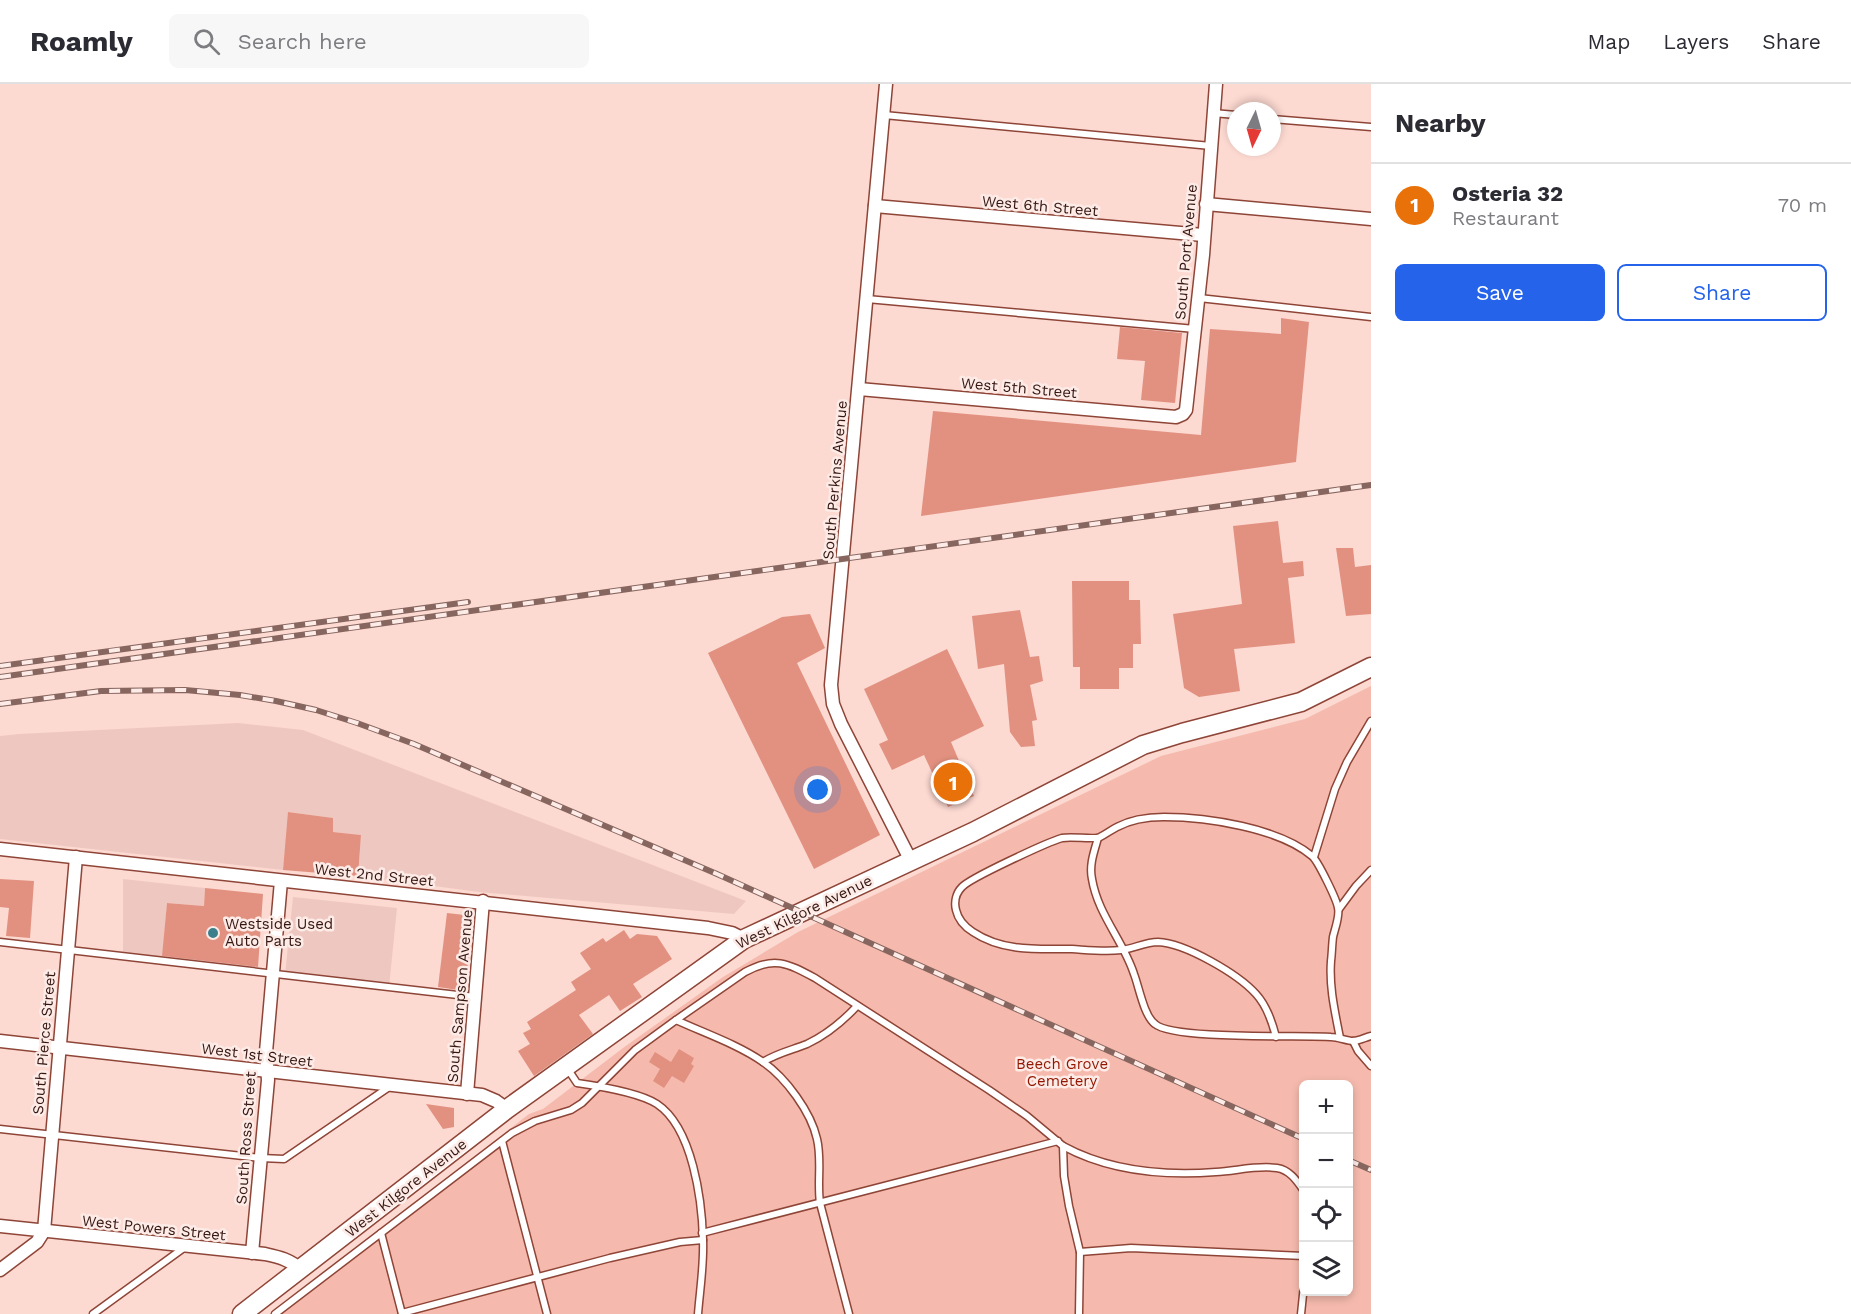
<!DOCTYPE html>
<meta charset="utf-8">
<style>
:root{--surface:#fff;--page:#f7f7f7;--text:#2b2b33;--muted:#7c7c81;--line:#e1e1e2;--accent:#2563eb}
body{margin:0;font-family:"Work Sans",sans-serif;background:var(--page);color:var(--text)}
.controls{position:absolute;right:18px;bottom:18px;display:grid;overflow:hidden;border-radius:9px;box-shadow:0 3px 9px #0003}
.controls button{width:54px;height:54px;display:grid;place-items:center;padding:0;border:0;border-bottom:2px solid var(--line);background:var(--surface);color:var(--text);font:30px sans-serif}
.compass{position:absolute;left:1227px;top:18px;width:54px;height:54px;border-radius:50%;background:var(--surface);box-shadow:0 3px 9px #0003;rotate:185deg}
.you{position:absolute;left:818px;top:706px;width:21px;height:21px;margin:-15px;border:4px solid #fff;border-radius:50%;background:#1a73e8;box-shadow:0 0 0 9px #1a73e833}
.badge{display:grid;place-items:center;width:39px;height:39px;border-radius:50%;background:var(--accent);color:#fff;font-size:20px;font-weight:700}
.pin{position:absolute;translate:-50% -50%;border:3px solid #fff;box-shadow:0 2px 6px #0006}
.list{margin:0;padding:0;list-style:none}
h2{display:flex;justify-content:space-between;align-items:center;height:78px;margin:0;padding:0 24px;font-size:26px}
h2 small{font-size:20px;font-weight:400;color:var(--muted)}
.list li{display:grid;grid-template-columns:39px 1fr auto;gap:18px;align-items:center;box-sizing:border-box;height:84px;padding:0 24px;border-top:2px solid var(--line)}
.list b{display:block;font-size:22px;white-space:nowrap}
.list p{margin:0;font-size:20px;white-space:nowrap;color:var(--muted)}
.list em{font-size:20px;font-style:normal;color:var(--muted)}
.actions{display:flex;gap:12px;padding:18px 24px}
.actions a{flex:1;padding:14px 0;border:2px solid var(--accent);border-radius:9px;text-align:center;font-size:21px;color:var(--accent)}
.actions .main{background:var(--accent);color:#fff}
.icon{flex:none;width:33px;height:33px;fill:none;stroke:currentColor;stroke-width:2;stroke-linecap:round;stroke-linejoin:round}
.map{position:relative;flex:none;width:1371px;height:1230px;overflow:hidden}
header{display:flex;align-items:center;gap:36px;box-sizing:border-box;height:84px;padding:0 30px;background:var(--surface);border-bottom:2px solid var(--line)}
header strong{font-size:28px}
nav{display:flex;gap:33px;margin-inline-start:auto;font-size:21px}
.search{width:420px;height:54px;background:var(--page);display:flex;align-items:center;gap:15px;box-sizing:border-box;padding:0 21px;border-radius:9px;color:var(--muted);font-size:22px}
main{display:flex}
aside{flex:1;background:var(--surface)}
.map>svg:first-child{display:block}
</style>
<header>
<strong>Roamly</strong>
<div class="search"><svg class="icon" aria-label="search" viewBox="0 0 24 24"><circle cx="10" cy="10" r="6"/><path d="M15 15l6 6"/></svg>Search here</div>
<nav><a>Map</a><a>Layers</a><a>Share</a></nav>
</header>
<main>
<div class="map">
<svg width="1371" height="1230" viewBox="0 0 1371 1230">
<rect width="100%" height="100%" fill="#fcd9d1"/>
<!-- built -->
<g fill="#eec8c0">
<polygon points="238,639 303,646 746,817 734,830 479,808 358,792 361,751 333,748 332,734 289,728 283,786 0,755 0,652 19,650"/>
<polygon points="123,795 205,804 204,822 167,819 162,877 123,872"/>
<polygon points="293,813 397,824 389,903 285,891"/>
</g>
<!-- green -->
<path fill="#f5baad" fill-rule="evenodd" d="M 1371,602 L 1371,1230 L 270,1230 L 529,1030 L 543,1025 L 623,964 L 723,893 L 798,848 L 1161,672 L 1305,635 ZM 1304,1000 L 1348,1000 L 1348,1208 L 1304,1208 Z"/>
<!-- building -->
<g fill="#e29180">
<polygon points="1281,234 1309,238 1296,378 921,432 933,327 1201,351 1210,245 1281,250"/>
<polygon points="1120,243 1182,249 1175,319 1141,316 1145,277 1117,275"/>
<polygon points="1278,437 1283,479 1303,477 1304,492 1288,494 1295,559 1234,565 1240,607 1199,613 1184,604 1173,530 1242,520 1233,442"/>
<polygon points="1336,464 1353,464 1355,483 1371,481 1371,530 1346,532"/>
<polygon points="1072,497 1129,497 1129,516 1140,516 1141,560 1133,560 1133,584 1119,584 1119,605 1080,605 1080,583 1073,583"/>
<polygon points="1020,526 1030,573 1039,572 1043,597 1030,601 1037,636 1032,637 1035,662 1021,663 1010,648 1004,580 978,585 972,532"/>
<polygon points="810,530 825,564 797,579 880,751 814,785 708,569 782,533"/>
<polygon points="947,565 984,642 951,658 974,712 948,723 924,671 892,686 879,660 888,656 864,605"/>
<polygon points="288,728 333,734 333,748 361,751 358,792 283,786"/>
<polygon points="0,795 34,797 30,854 6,852 9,824 0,823"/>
<polygon points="205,804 263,810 258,883 162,872 167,819 204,822"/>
<polygon points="447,829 473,832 465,907 438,903"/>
<polygon points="624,846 630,855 637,850 657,852 672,875 633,900 642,913 620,927 609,911 579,931 593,950 534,992 518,967 530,960 523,949 531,945 527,938 576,906 571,898 591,885 580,869 603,854 606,858"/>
<polygon points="679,965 694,974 691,980 694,982 684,999 672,992 664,1004 653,997 660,985 649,978 655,968 671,978"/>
<polygon points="426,1020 454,1024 454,1043 443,1045"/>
</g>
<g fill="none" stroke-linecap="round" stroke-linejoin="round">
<!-- lane casing -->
<g stroke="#8e4537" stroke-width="9">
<g id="lane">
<polyline points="1213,29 1236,31"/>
<polyline points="884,31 1211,62"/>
<polyline points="1272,35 1371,43"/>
<polyline points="1199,214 1371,233"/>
<polyline points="867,215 1195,245"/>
<path d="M 1098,754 C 1094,768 1089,781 1092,795 C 1098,831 1123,856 1134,890 C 1139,903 1144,932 1155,940 C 1173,956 1301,951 1331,953 C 1338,953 1347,957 1353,957 C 1359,957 1366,953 1371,952"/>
<polyline points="1314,773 1335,705 1347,678 1371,637"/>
<polyline points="1339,825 1356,802 1371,786"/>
<polyline points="0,858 475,913"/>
<path d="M 676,936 L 745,888 C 774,872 787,879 815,894 L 989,1006 L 1027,1032 L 1063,1062 L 1064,1092 L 1069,1122 L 1080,1168 L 1079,1230"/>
<path d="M 1276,953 C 1272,937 1267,922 1256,910 C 1238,890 1185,859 1158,858 C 1145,858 1133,865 1121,866 C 1105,868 1088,866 1072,865 C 1038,865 1003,868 973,848 C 965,843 958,835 956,826 C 954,818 956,809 962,803 C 970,794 1048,758 1062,754 C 1072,752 1095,756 1100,753 C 1106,750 1111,746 1117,743 C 1130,736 1148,733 1164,733 C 1207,733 1279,744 1312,772 C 1318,777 1337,816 1338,824 C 1340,832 1335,844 1333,853 C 1332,861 1332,869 1331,877 C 1329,903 1335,928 1340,954"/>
<polyline points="1353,957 1358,967 1371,982"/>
<path d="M 763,978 C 777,969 792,966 807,960 C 826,951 843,937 857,922"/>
<path d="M 567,984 L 577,999 C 598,1002 640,1009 657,1020 C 693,1044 702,1117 703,1156 C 704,1181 700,1205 698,1230"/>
<polyline points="0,1045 261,1074 284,1075 389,1003"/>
<polyline points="502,1057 547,1230"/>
<path d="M 1063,1062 C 1109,1087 1164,1092 1216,1088 C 1236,1087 1257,1081 1277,1084 C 1290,1086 1297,1097 1304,1107"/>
<polyline points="381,1149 402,1230"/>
<polyline points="702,1149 1058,1057"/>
<polyline points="1080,1168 1131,1164 1304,1172"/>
<polyline points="402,1229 610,1174 680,1158 703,1156"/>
<polyline points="93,1230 185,1163"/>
<path d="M 275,1230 L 512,1049 L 535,1037 L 571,1026 L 582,1019 L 635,966 L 676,936 C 704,949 737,960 763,978 C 786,994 811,1028 817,1055 C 822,1076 817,1098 820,1119 L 849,1230"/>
<polyline points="1301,1230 1304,1201"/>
</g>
</g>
<!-- street casing -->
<g stroke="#8e4537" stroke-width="15">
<g id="street">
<polyline points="886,0 831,601 833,620 841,640 911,777"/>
<polyline points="1206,120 1371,135"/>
<polyline points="875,122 1203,151"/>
<polyline points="859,305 1176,333 1183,330 1186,326 1203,171 1216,0"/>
<polyline points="0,765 708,844 732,849 744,855"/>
<polyline points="0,957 482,1011 496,1017 507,1025"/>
<polyline points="467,1010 483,817"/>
<path d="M 0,1142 L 265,1170 C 279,1173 291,1176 301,1186"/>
<polyline points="252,1169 268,996 266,968 281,797"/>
<polyline points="0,1186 37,1158 44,1147 76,773"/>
</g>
</g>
<!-- secondary casing -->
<g stroke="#8e4537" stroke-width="21">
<polyline id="secondary" points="242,1230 507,1025 744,855 973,748 1143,661 1182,649 1301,618 1371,583"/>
</g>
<!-- lane -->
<use href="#lane" stroke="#fff" stroke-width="6"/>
<!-- street -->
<use href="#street" stroke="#fff" stroke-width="12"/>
<!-- secondary -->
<use href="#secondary" stroke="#fff" stroke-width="18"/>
<!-- rail casing -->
<g stroke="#87665f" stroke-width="6">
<g id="rail">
<polyline points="0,582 468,518"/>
<polyline points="0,593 1371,401"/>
<polyline points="0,620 101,607 185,606 240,611 276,617 316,626 357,639 414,660 717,790 1304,1055"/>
<polyline points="1348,1076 1371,1086"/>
</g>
</g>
<!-- rail -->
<use href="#rail" stroke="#fdebe7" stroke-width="4" stroke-dasharray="11" stroke-linecap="butt"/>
</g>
<!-- markers -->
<circle fill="#3b7f8d" stroke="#fdebe7" stroke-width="2" cx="213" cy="849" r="6"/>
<g text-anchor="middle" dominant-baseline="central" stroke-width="5" stroke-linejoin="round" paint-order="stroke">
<!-- street labels -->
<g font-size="15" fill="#351610" stroke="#fdebe7">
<text transform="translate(1040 122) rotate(5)">West 6th Street</text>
<text transform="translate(1186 168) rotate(-85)">South Port Avenue</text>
<text transform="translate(1019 304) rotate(5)">West 5th Street</text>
<text transform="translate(835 396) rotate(-85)">South Perkins Avenue</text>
<text transform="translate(374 791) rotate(6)">West 2nd Street</text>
<text transform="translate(804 828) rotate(-26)">West Kilgore Avenue</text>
<text transform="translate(460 912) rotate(-85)">South Sampson Avenue</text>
<text transform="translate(44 959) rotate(-85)">South Pierce Street</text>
<text transform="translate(257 971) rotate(7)">West 1st Street</text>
<text transform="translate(246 1054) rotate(-86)">South Ross Street</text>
<text transform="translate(406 1104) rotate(-38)">West Kilgore Avenue</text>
<text transform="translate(154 1144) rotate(6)">West Powers Street</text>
</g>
<!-- poi labels -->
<g font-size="15" fill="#351610" stroke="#fdebe7" text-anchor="start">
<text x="225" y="840">Westside Used<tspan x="225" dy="17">Auto Parts</tspan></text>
</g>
<!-- park labels -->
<g font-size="15" fill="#941600" stroke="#fdebe7">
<text x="1062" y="980">Beech Grove<tspan x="1062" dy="17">Cemetery</tspan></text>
</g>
</g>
</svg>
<div class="controls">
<button>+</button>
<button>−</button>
<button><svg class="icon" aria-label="locate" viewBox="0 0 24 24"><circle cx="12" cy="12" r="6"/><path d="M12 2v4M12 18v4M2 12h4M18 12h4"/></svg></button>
<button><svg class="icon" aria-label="layers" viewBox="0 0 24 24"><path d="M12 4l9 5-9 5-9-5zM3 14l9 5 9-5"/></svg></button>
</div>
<svg class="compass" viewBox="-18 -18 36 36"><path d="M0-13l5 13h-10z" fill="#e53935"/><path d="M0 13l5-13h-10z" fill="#7c7c81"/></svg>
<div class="you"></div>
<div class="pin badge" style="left:953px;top:698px;background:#e8710a">1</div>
</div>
<aside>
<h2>Nearby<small></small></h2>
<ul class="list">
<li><span class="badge" style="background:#e8710a">1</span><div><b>Osteria 32</b><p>Restaurant</p></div><em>70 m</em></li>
</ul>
<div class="actions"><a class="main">Save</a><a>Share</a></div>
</aside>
</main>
